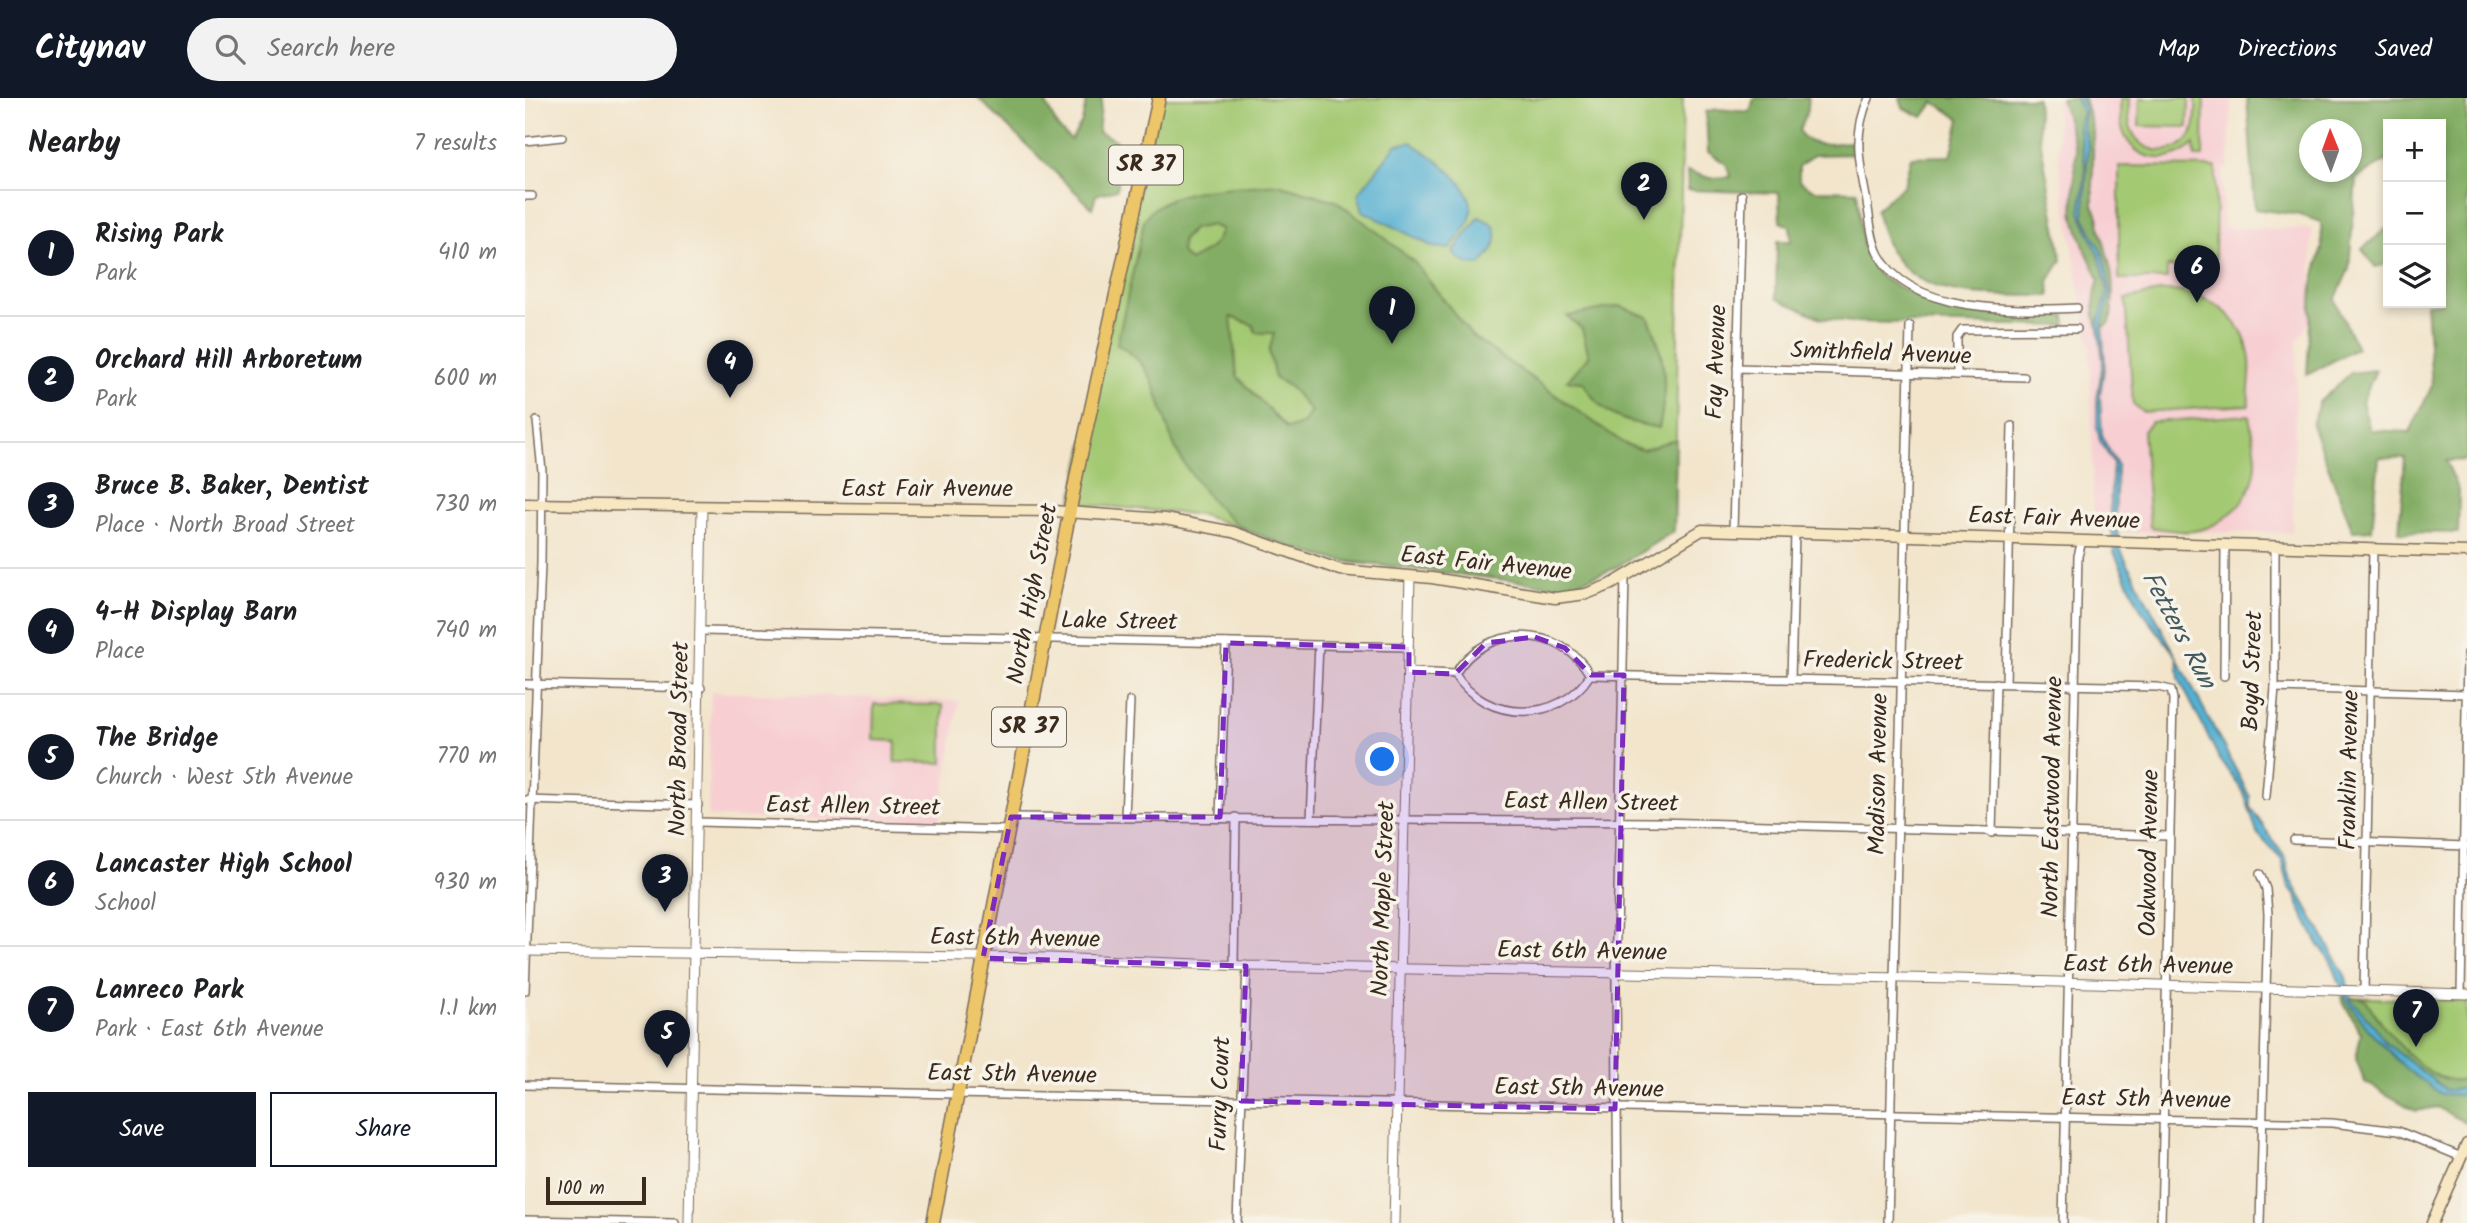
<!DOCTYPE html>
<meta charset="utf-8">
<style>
:root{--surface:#fff;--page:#f2f2f2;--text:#202124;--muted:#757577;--line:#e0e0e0;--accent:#111827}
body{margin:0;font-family:Kalam,sans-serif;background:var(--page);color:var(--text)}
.controls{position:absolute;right:21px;top:21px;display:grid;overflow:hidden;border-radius:0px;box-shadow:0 4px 10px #0003}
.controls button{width:63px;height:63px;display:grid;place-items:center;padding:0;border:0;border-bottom:2px solid var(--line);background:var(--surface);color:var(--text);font:35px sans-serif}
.compass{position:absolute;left:1774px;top:21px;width:63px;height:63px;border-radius:50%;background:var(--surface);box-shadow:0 4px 10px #0003;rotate:359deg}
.scale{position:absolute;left:21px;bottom:18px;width:100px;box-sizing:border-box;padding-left:7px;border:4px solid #3b2a1e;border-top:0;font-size:19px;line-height:24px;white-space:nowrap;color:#3b2a1e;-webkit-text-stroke:5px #f7f3e8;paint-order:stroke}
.you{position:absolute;left:858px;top:662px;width:24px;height:24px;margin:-18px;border:5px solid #fff;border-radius:50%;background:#1a73e8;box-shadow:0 0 0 10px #1a73e833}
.badge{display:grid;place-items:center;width:46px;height:46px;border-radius:50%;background:var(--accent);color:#fff;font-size:23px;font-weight:700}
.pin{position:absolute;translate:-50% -58px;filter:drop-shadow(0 2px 4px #0008)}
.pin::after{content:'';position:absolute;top:37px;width:24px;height:21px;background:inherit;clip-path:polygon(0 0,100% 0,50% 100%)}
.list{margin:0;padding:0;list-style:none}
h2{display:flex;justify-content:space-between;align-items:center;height:91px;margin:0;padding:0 28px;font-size:30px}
h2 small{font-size:23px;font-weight:400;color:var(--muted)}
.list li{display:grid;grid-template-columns:46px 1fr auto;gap:21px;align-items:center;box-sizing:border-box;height:126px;padding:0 28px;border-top:2px solid var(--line)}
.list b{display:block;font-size:26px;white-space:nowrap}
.list p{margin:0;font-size:23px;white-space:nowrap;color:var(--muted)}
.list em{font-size:23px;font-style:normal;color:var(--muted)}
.actions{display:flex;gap:14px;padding:21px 28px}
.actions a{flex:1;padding:16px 0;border:2px solid var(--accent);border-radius:0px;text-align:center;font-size:24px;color:var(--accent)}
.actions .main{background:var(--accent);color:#fff}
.icon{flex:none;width:38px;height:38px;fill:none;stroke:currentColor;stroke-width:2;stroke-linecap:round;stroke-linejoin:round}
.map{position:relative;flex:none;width:1942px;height:1125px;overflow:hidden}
header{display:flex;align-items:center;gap:42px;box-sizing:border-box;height:98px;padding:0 35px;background:var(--accent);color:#fff}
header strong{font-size:33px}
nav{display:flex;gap:38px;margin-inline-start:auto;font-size:24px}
.search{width:490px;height:63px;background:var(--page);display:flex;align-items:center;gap:18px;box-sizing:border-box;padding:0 24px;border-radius:38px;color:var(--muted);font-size:26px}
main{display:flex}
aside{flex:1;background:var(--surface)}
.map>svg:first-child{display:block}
</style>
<header>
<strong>Citynav</strong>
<div class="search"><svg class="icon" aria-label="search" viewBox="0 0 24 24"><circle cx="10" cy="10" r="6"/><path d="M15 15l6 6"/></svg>Search here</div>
<nav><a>Map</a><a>Directions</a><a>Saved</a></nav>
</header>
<main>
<aside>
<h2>Nearby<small>7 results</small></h2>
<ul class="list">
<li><span class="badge">1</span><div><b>Rising Park</b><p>Park</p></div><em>410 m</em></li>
<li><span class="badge">2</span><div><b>Orchard Hill Arboretum</b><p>Park</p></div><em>600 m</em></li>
<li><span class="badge">3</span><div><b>Bruce B. Baker, Dentist</b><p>Place · North Broad Street</p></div><em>730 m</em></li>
<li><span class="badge">4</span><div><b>4-H Display Barn</b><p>Place</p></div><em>740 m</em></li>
<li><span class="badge">5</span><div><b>The Bridge</b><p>Church · West 5th Avenue</p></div><em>770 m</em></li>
<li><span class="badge">6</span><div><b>Lancaster High School</b><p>School</p></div><em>930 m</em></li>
<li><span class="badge">7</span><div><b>Lanreco Park</b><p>Park · East 6th Avenue</p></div><em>1.1 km</em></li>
</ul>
<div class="actions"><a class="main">Save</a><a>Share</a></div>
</aside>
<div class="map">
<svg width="1942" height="1125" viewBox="0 0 1942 1125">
<rect width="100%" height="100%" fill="#f7f3e8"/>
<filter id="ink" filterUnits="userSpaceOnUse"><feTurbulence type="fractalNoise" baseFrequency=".0143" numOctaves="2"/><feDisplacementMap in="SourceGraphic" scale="14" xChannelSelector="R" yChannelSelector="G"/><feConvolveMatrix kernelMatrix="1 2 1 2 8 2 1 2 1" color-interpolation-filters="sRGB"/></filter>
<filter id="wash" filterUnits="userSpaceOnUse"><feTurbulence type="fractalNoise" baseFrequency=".00686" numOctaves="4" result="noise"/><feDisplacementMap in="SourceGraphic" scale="28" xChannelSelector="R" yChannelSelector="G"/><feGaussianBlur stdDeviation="1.57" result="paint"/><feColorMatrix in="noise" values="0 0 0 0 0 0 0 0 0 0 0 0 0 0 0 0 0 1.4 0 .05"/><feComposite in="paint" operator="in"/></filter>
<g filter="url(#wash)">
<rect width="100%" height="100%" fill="#f2e5cc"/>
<!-- built -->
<g fill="#f7cfd3">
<polygon points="1531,0 1707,0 1703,70 1698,70 1698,130 1787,131 1786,221 1772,244 1767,434 1606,434 1569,430 1565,252 1534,67"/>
<polygon points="186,594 434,603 414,724 183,719"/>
</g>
<!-- green -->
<g fill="#a4c973" stroke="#707a48" stroke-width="2">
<polygon points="634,0 1158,0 1149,433 1088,471 1040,489 930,474 828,465 795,458 677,417 546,405"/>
<path d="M 1596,0 L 1604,0 C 1604,11 1602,23 1607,33 C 1618,59 1656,59 1668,33 C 1672,23 1671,11 1671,0 L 1679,0 L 1678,59 L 1670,59 L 1669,46 C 1647,68 1609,65 1598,33 C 1594,22 1595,11 1596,0 Z"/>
<polygon points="1615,0 1664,0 1663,29 1614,28"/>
<polygon points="1594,68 1691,69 1690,170 1642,169 1642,181 1594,181"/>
<path d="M 1639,193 C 1682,192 1720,218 1725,262 C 1727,277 1722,292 1724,307 L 1618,314 L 1608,306 L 1601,201 Z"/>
<path d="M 1724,317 C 1726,334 1732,349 1731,366 C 1729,399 1701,428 1669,433 C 1654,435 1639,431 1625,429 L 1618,333 L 1626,324 Z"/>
<polygon points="349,606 418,607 418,665 370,664 371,643 348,642"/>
<polygon points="1816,899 1942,903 1942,999 1836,936"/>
</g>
<!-- forest -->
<g fill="#83ad65" stroke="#5f6c42" stroke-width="2" fill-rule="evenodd">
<polygon points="453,0 518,0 533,30 546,42 557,24 562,0 577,0 573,34 591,42 587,68 594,76 592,91 571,97 567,110"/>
<path d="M 1229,0 L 1283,0 L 1283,12 L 1274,33 C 1284,52 1307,45 1326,44 L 1328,56 L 1289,57 L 1274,68 L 1274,83 L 1289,92 L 1332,93 L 1338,149 L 1346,167 L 1357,180 L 1420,214 L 1540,218 L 1541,228 L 1326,224 L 1296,220 L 1251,200 L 1252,143 L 1266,143 L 1265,128 L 1255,124 L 1254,95 L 1163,92 L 1162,73 L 1185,80 L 1206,79 L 1201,66 L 1183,54 L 1181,14 L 1192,11 L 1225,14 Z"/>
<path d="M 1375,0 L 1512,0 L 1514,35 L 1537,162 L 1524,183 L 1525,198 C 1468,196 1389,207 1361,144 C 1356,134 1354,122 1351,112 L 1379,87 L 1386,59 L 1426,58 L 1435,21 L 1409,4 L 1398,19 L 1378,10 Z"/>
<path d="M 1536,0 L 1559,0 L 1568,33 L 1568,108 C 1575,116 1573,124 1576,134 C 1586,170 1592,186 1585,225 L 1579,229 L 1572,227 C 1567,210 1569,198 1574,181 L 1559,149 L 1548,115 L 1551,53 Z"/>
<path d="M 1722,0 L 1942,0 L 1942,362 L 1921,363 L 1934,393 L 1933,435 L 1874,434 L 1880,360 L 1854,359 L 1847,432 L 1828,433 L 1787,327 L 1794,304 L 1826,275 L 1851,272 L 1837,304 L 1845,332 L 1885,334 L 1907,288 L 1901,205 L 1916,205 L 1916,26 L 1863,26 L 1863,70 L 1862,62 L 1831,81 L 1824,171 L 1810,202 L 1832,250 L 1782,277 L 1787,189 L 1797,150 L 1796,124 L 1775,117 L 1730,111 ZM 1784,32 L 1826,32 L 1826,74 L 1784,74 Z"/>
<path d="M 753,86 L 811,103 L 855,136 L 890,165 L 947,238 L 1100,346 L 1118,352 L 1151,341 L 1149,433 L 1088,471 L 1040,489 L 812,462 C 786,456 726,438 706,422 C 691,410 662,373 653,355 C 630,312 641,275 592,246 L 619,123 C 637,86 715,90 753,86 ZM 686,127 L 696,131 C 691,150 681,153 665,163 L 656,155 L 657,142 L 668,131 ZM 706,219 L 728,227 L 731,235 L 749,235 L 744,254 L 750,281 C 769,287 772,300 786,313 L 779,325 L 762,331 L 712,278 Z"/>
<polygon points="1863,129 1863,166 1850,169 1837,151"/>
<path d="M 1095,208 L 1123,219 C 1141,255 1143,292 1134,330 C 1097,323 1077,319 1058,284 L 1042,283 L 1064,258 L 1057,231 L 1042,218 Z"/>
<path d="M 1816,899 L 1837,900 L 1842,904 C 1859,930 1906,995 1942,980 L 1942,1026 L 1912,1009 L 1891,1013 L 1840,984 L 1831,961 L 1836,936 Z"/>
</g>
<!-- water -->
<g fill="#54b0d2" stroke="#486d78" stroke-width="2">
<polygon points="1551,0 1556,0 1560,12 1557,27 1563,47 1559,119 1578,156 1586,196 1577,227 1580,265 1575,297 1577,339 1592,367 1590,424 1596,453 1725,699 1725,709 1761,761 1765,779 1821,879 1825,901 1849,927 1861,945 1921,992 1942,990 1942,997 1916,996 1881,971 1843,931 1821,901 1806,863 1792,844 1774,809 1771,796 1764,789 1757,762 1732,735 1719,695 1694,660 1654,581 1652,559 1616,512 1589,454 1585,410 1588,365 1575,343 1572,329 1572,301 1578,263 1573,225 1583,194 1575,160 1555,114 1561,72 1553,27 1558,15"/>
<path d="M 886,44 C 908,59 958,91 944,123 C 940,133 931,142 925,151 L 908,149 L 838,113 L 833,96 L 871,47 Z"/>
<path d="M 954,119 L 968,126 C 977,143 966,156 955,167 C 943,167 934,164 928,154 Z"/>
</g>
</g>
<g filter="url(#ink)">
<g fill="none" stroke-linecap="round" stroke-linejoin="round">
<!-- minor casing -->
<g stroke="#7b6b5b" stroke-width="10">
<g id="minor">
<path d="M 1344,0 C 1328,34 1334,64 1341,99 C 1345,117 1345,140 1354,157 C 1386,217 1493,212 1552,210"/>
<polyline points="0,43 37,39"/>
<polyline points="0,98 7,98"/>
<polyline points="1212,270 1499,279"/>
<polyline points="1432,277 1432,239 1437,232 1552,231"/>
<polyline points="1208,433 1217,97"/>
<polyline points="177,533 884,549"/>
<polyline points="884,574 930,576"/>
<path d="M 930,576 C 959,525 1037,526 1065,577"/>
<path d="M 930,576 C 960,625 1035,626 1065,577"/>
<polyline points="1065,577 1633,589 1646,592 1648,601 1636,1125"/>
<polyline points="1699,578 1700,447"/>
<polyline points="1266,581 1270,435"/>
<polyline points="1481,585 1487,328"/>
<polyline points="0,586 176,590"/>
<polyline points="1750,590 1942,596"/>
<polyline points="1741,698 1750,590 1750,448"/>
<polyline points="0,702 173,707"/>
<polyline points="486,719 1131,724 1645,738"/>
<polyline points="600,719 605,603"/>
<polyline points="695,719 701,545"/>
<polyline points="786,721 794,547"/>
<polyline points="173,724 483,732"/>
<polyline points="1467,735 1471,585"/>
<polyline points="1769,742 1941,748"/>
<polyline points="709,867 711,719"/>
<polyline points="0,893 16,465 17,373 12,323"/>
<polyline points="1839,893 1848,451"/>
<polyline points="1936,896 1942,555"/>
<polyline points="0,987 1807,1025 1873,1033 1934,1058"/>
<polyline points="0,1122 150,1125"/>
<polyline points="712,1125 722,868"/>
<polyline points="1093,1125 1091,882 1100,479"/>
<polyline points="1363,1125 1385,228"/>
<polyline points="1538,1125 1553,458 1557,443"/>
<polyline points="1735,1125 1743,816 1741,791 1735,776"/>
</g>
</g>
<!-- tertiary casing -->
<g stroke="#7b6b5b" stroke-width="11">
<g id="tertiary">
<polyline points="0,853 525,860 722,868 1430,881 1942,896"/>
<polyline points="164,1125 177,409"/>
<polyline points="869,1125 885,478"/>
</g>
</g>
<!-- secondary casing -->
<g stroke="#7b6b5b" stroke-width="13">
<g id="secondary">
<polyline points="0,406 528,413 640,421 708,434 815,472 907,480 1030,500 1061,496 1087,486 1177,432 1942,454"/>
<polyline points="1907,1125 1942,1046"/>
</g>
</g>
<!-- trunk casing -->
<g stroke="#7b6b5b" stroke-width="15">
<polyline id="trunk" points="408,1125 553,370 634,0"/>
</g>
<!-- minor -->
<use href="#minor" stroke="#fff" stroke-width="7"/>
<!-- tertiary -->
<use href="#tertiary" stroke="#fff" stroke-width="9"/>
<!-- secondary -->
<use href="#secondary" stroke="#f7e8c3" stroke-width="10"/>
<!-- trunk -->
<use href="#trunk" stroke="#ecc669" stroke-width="12"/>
</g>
</g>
<!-- marked area -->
<path fill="#7b2cbf" fill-opacity="0.2" stroke="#7b2cbf" stroke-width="5" stroke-dasharray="14 9" stroke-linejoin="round" d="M 1010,539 L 1040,550 L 1066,577 L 1099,577 L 1090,1011 L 716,1003 L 721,868 L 458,860 L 486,719 L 695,719 L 701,545 L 884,549 L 884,574 L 930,576 L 961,545 Z"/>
<g text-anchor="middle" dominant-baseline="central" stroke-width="7" stroke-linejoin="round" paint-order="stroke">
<!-- shield labels -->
<g fill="#f7f3e8" stroke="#73665b" stroke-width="2">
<rect x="584" y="47.5" width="74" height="39" rx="5"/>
<rect x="467" y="609.5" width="74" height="39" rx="5"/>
</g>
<g font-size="23" font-weight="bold" fill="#3b2a1e">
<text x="621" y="67">SR 37</text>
<text x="504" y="629">SR 37</text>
</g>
<!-- street labels -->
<g font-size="24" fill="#3b2a1e" stroke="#f7f3e8">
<text transform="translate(1356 256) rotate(2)">Smithfield Avenue</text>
<text transform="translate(1192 264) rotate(-88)">Fay Avenue</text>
<text x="402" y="391">East Fair Avenue</text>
<text transform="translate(1529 421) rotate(2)">East Fair Avenue</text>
<text transform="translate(961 466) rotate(6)">East Fair Avenue</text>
<text transform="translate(508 496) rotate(-79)">North High Street</text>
<text transform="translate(594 524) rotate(1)">Lake Street</text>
<text transform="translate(1358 564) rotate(1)">Frederick Street</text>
<text transform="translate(1728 573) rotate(-88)">Boyd Street</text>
<text transform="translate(155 641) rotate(-89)">North Broad Street</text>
<text transform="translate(1825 672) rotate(-89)">Franklin Avenue</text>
<text transform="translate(1354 676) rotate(-89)">Madison Avenue</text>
<text transform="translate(1528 699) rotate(-89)">North Eastwood Avenue</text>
<text transform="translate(1066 705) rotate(1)">East Allen Street</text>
<text transform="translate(328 709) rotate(1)">East Allen Street</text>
<text transform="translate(1625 755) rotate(-89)">Oakwood Avenue</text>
<text transform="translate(859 801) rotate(-88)">North Maple Street</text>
<text transform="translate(490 841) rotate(1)">East 6th Avenue</text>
<text transform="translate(1057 854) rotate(1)">East 6th Avenue</text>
<text transform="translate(1623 868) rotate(1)">East 6th Avenue</text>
<text transform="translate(487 977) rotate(1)">East 5th Avenue</text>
<text transform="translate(1054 991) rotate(1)">East 5th Avenue</text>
<text transform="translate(696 996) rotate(-88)">Furry Court</text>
<text transform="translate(1621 1002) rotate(1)">East 5th Avenue</text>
</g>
<!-- water labels -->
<g font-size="26" font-style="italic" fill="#44595d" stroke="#f7f3e8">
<text transform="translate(1653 532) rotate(62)">Fetters Run</text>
</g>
</g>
</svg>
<div class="controls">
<button>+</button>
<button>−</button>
<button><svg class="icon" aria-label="layers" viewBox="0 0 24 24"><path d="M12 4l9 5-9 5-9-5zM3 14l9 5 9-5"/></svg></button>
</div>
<svg class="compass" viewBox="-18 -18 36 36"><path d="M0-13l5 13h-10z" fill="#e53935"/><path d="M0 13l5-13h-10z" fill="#757577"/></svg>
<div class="scale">100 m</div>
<div class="you"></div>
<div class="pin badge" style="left:867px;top:246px">1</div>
<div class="pin badge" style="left:1119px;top:122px">2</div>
<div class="pin badge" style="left:140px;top:814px">3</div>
<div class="pin badge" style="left:205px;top:300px">4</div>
<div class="pin badge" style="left:142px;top:970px">5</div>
<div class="pin badge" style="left:1672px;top:205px">6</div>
<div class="pin badge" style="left:1891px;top:949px">7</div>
</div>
</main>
